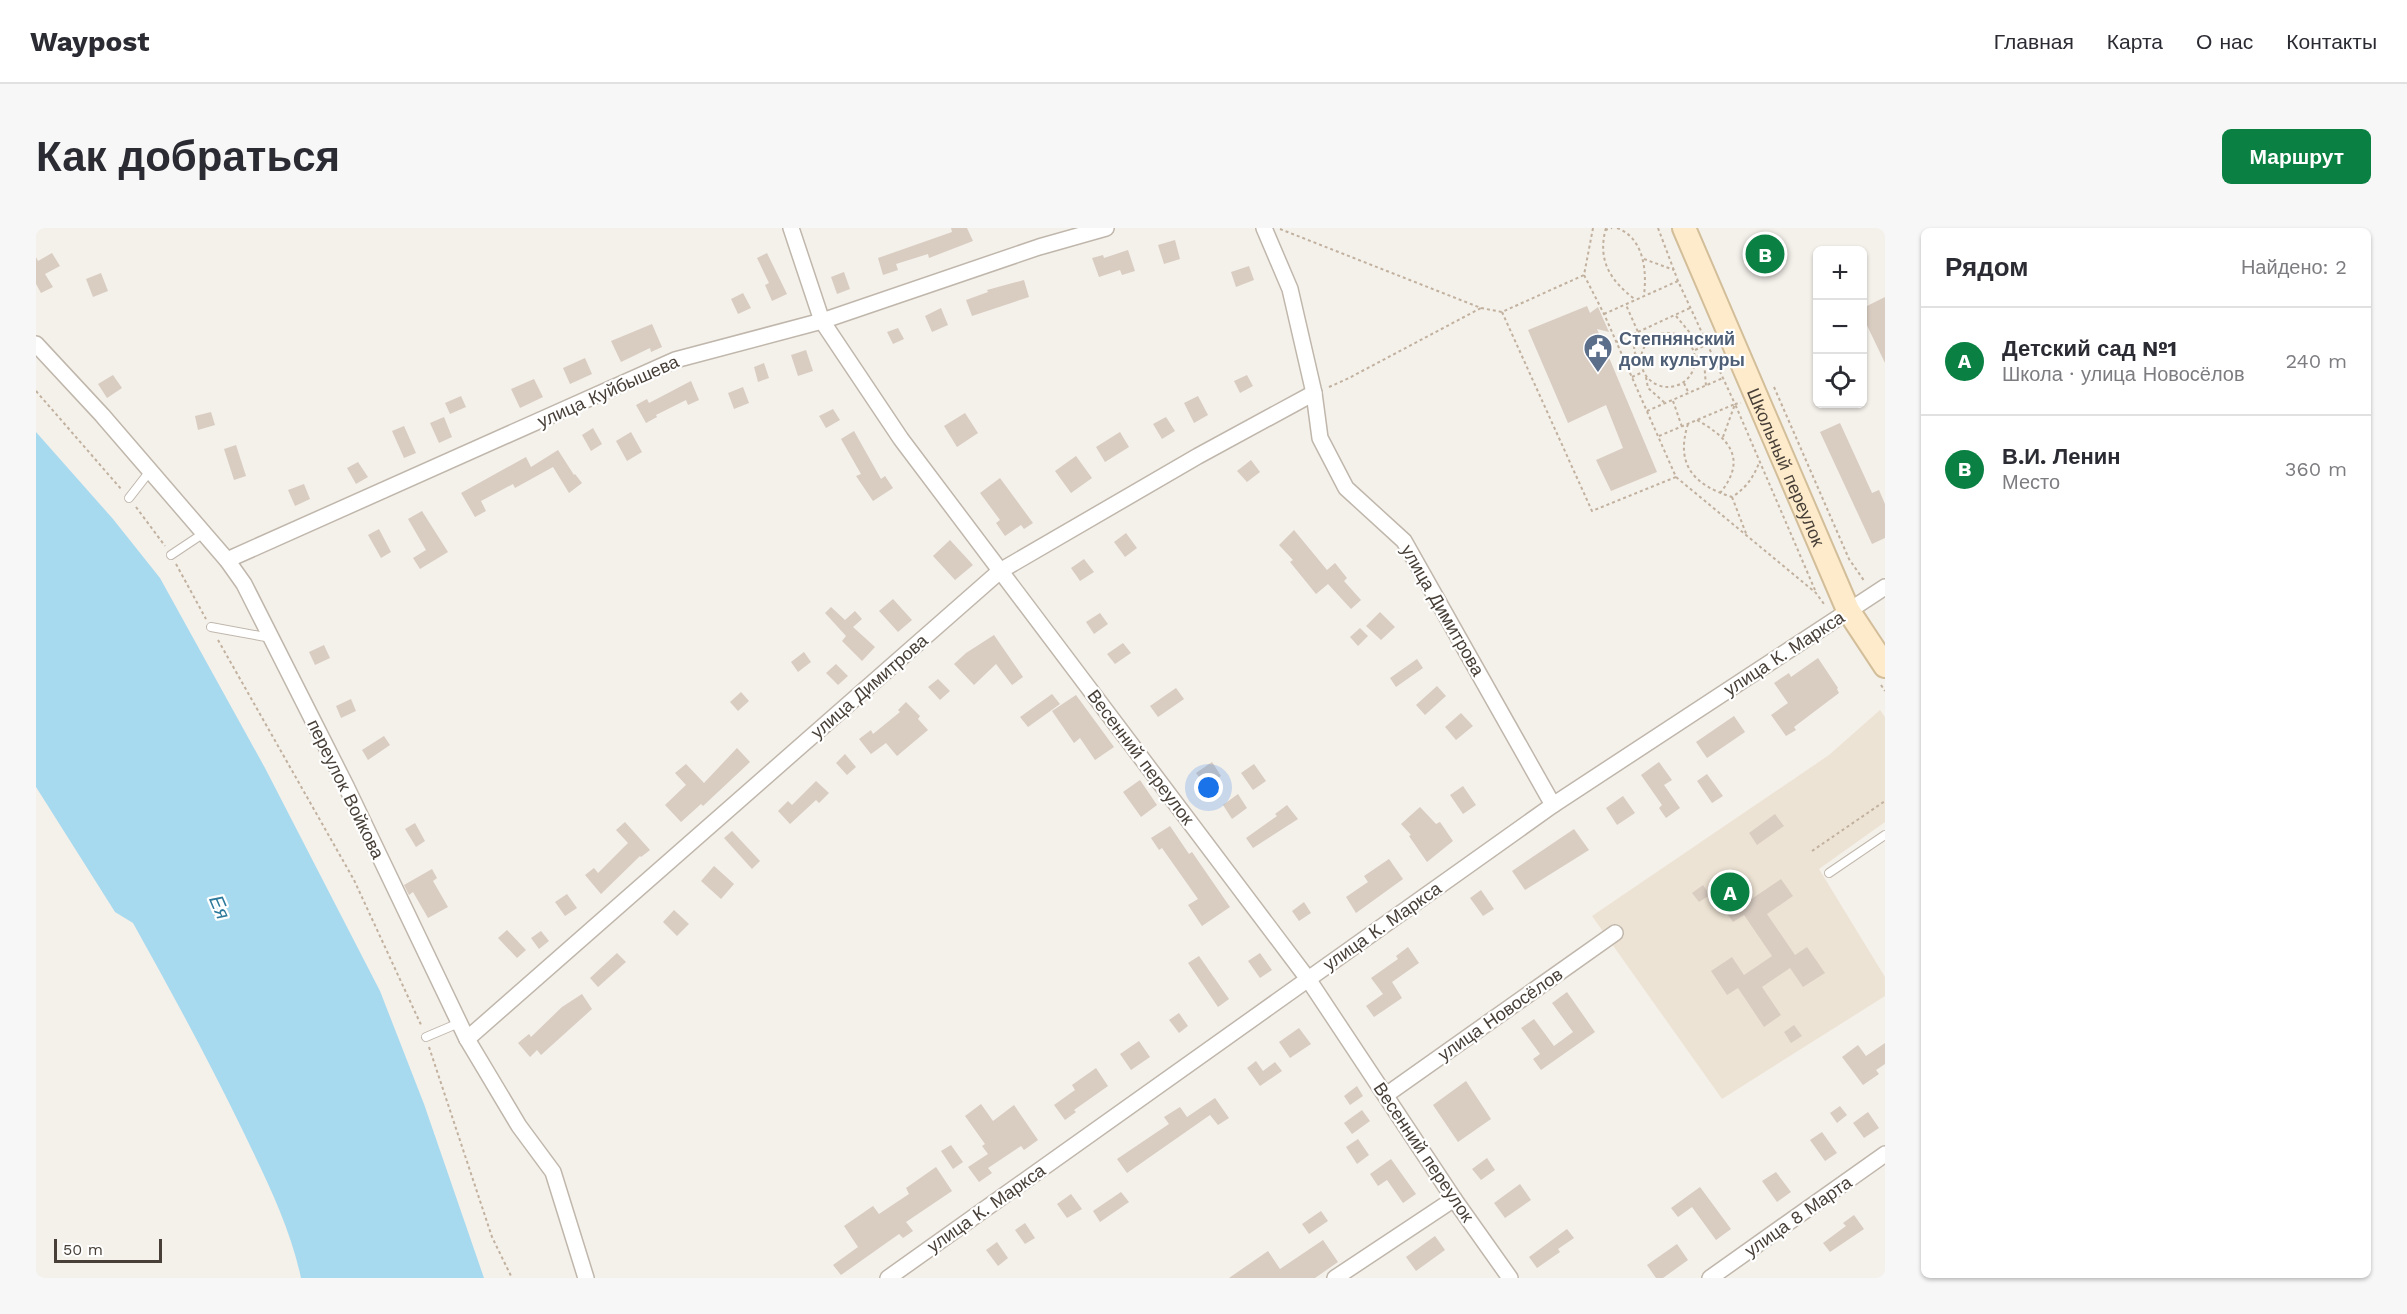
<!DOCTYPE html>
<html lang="ru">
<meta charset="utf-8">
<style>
:root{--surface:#fff;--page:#f7f7f7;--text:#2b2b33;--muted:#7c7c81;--line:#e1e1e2;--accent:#0b8043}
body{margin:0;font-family:"Work Sans",sans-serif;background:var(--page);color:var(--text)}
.controls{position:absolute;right:18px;top:18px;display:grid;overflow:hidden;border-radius:9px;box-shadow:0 2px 4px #0004}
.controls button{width:54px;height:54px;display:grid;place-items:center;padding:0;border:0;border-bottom:2px solid var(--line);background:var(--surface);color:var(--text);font:30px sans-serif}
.scale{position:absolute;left:18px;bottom:15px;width:108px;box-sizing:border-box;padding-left:6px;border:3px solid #484038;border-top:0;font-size:16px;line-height:21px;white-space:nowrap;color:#484038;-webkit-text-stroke:4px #fff;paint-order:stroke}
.you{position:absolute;left:1173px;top:560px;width:21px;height:21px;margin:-15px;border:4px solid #fff;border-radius:50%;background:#1a73e8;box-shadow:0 0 0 9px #1a73e833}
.badge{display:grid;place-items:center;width:39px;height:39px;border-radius:50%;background:var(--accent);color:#fff;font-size:20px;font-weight:700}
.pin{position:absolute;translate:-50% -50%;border:3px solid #fff;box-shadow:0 2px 6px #0006}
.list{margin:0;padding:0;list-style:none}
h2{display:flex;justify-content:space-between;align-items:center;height:78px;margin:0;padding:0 24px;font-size:26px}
h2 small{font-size:20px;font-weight:400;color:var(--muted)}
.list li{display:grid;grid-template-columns:39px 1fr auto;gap:18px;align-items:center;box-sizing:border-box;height:108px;padding:0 24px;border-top:2px solid var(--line)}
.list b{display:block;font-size:22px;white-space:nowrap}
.list p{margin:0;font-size:20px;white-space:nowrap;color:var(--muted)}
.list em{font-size:20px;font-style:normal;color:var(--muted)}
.icon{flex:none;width:33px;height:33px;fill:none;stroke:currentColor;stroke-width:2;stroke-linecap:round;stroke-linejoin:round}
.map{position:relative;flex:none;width:1849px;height:1050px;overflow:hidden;border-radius:9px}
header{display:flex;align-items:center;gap:36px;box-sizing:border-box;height:84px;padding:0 30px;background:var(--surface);border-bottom:2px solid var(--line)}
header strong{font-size:28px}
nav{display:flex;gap:33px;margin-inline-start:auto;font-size:21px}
.intro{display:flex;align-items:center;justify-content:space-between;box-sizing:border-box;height:144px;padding:0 36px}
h1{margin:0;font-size:42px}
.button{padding:15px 27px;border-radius:9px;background:var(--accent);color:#fff;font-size:21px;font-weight:700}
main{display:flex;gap:36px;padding:0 36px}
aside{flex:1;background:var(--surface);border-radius:9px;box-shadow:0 2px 4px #0004}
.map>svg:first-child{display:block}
</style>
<header>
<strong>Waypost</strong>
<nav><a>Главная</a><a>Карта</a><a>О нас</a><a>Контакты</a></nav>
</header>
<div class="intro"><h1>Как добраться</h1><a class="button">Маршрут</a></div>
<main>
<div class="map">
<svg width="1849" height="1050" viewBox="0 0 1849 1050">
<rect width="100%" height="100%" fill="#f4f0ea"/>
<!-- education -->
<polygon fill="#ede3d4" points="1844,482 1849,489 1849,594 1783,641 1849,749 1849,768 1686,871 1556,688 1793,527"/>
<!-- water -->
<path fill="#a8daef" d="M 0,204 L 77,291 L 124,350 L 229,540 L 344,763 L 388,876 L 448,1050 L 265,1050 C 254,998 229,949 206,901 C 172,831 135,763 97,695 L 79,684 L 0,559 Z"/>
<!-- building -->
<g fill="#d9cdc2">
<polygon points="915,0 931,0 937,13 893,30 892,26 860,36 862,42 847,47 842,30 916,4"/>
<polygon points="1139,12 1144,31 1128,36 1122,17"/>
<polygon points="1092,22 1099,43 1086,47 1084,42 1063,49 1056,30 1067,27 1068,30"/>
<polygon points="16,25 24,38 9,46 17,59 5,65 0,56 0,29 2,33"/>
<polygon points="731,25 751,66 736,73 729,57 733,55 721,30"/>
<polygon points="1213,38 1218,52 1200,59 1195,44"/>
<polygon points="808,44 814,61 801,66 795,49"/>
<polygon points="65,45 72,63 57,69 50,51"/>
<polygon points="988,52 993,69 936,88 930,72 952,64 951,62"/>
<polygon points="707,65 715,80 702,86 695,71"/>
<polygon points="1849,69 1849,135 1827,89 1827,80"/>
<polygon points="1551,78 1554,85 1562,79 1573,104 1561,101 1621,244 1575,263 1560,232 1587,220 1570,177 1532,195 1492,102"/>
<polygon points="905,80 912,97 896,104 889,88"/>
<polygon points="616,96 626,119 615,124 614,120 585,134 575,113"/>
<polygon points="862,100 868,111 857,116 851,104"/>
<polygon points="770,122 777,143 762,148 755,127"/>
<polygon points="549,130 556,146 534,156 527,140"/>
<polygon points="728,135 733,150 722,154 718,139"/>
<polygon points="77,147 86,160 71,170 62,156"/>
<polygon points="1211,147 1217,158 1204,165 1198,153"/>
<polygon points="498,151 507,169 484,180 475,161"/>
<polygon points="655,153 663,172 652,177 650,172 620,187 621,189 610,195 600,177 611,171 613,175"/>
<polygon points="707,159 713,175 698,181 692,165"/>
<polygon points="425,168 430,179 414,186 409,175"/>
<polygon points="1162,168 1172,187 1158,195 1148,175"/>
<polygon points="797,181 804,192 790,200 783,188"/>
<polygon points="175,184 179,197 162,202 159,188"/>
<polygon points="929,185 942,205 921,219 908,198"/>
<polygon points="408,189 416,209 403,215 394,195"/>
<polygon points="1130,189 1139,203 1126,211 1117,196"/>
<polygon points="1804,195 1836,265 1843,262 1849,276 1849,310 1836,316 1784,204"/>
<polygon points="368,198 380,225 368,230 356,203"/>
<polygon points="557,200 566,216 555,223 546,207"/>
<polygon points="818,203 845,251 849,248 857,260 837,273 820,248 825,246 805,211"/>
<polygon points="595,204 606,224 591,233 580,213"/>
<polygon points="1084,204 1093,219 1069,234 1060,219"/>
<polygon points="200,217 210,248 198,252 188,221"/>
<polygon points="522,222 538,247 539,246 546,255 533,265 517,239 479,260 477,256 445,273 450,283 439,289 425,265 490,229 495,239"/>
<polygon points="1040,228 1056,250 1035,265 1019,243"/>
<polygon points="1215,232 1224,244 1211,254 1201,243"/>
<polygon points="322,234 332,249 320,256 311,240"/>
<polygon points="964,250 997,295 988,301 985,297 969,308 960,295 964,292 944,265"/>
<polygon points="268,256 274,271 259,278 252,262"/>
<polygon points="386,283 412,324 384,341 377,330 390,322 372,291"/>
<polygon points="343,301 355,324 345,330 332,307"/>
<polygon points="1258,302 1291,342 1299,335 1311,350 1308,353 1325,372 1315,381 1292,356 1280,366 1254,334 1257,332 1243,317"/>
<polygon points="1090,305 1101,320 1089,329 1078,314"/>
<polygon points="914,312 937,337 919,352 897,328"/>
<polygon points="1048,331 1058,344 1044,353 1035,340"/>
<polygon points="857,371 876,392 862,404 843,383"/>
<polygon points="795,379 809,392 819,383 826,391 817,399 839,419 826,433 806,413 810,408 789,385"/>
<polygon points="1344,384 1359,399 1345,412 1330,398"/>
<polygon points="1064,385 1072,396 1058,406 1050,394"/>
<polygon points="1324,400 1332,408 1322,418 1314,409"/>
<polygon points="958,407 987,449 976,457 960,436 938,457 918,436 930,425"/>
<polygon points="1087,415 1095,425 1079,436 1071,426"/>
<polygon points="288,417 294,430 279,437 273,424"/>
<polygon points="768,424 775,434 762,444 755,434"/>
<polygon points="1782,430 1802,460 1801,461 1803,465 1758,499 1760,502 1750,508 1735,487 1752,475 1738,455 1753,445 1755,449"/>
<polygon points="1381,431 1387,440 1360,459 1354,450"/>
<polygon points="800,436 812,448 802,457 790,445"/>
<polygon points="902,451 914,463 904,472 892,459"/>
<polygon points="1401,458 1410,468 1389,487 1380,477"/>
<polygon points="1140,460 1148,471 1122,489 1114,478"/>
<polygon points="705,464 713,473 702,483 694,474"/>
<polygon points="1016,466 1024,476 992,499 984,489"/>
<polygon points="1040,467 1078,519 1059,532 1044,510 1038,515 1016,483"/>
<polygon points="315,471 320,483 305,490 300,478"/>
<polygon points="870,474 884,488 882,491 892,502 861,528 850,515 835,526 823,511 835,502 837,506 864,484 862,482"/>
<polygon points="1425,485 1437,498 1420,512 1409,499"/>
<polygon points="1698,488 1709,504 1671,530 1660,514"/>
<polygon points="348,508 354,517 332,532 326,522"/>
<polygon points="701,520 714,534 667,578 665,576 645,594 629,577 650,557 639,545 650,536 668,555"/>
<polygon points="809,526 820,539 811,547 800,535"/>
<polygon points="1176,534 1185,548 1170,558 1160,545"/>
<polygon points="1623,534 1636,552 1628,557 1644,580 1630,590 1623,580 1626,577 1605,547"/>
<polygon points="1218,536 1230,553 1217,562 1205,545"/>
<polygon points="1671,546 1687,568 1676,575 1661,553"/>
<polygon points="1104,552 1121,577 1105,589 1087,564"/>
<polygon points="780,553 793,565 783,575 780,572 754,596 742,583 752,573 756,577"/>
<polygon points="1427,558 1440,577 1427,586 1414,567"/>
<polygon points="1202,566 1211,580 1196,591 1187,577"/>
<polygon points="1587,568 1599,585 1581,597 1570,580"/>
<polygon points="1251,577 1262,591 1217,620 1210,610 1241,588 1239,586"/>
<polygon points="1384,579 1400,596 1404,594 1417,613 1391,634 1373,608 1375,607 1365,596"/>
<polygon points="1739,586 1748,598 1721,617 1713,605"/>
<polygon points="589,594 614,622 605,629 604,628 565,666 549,647 558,640 562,645 592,615 580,602"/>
<polygon points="379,595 389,613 380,619 369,601"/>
<polygon points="1134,598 1153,626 1156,624 1194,679 1166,698 1152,677 1162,671 1126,620 1123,622 1115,610"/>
<polygon points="1538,601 1553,622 1489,662 1476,643"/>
<polygon points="696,603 724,633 716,641 688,610"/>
<polygon points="1353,631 1367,651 1320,685 1310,669 1332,654 1328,648"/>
<polygon points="678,638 698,656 685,671 665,653"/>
<polygon points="396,641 401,650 397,653 412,679 392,690 377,664 373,667 368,657"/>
<polygon points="1745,651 1757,668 1731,686 1759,727 1771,719 1789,745 1767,759 1754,740 1726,759 1745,787 1728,799 1702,760 1691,767 1675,743 1696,729 1708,747 1736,728 1708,687 1697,694 1679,668 1701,653 1714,672"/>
<polygon points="1667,657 1674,667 1663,674 1656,665"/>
<polygon points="1445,662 1458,681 1447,688 1434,670"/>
<polygon points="531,666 541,680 529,688 519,674"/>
<polygon points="1268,674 1275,685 1263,693 1256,683"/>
<polygon points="638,682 653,696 641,708 627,694"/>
<polygon points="471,702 490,722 481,730 462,710"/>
<polygon points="505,703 513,713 503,721 495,710"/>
<polygon points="1372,719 1383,735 1356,754 1366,770 1338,789 1330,778 1347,766 1335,750 1362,731 1360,728"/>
<polygon points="581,725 590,734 562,759 554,750"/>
<polygon points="1224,725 1236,742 1224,750 1212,733"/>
<polygon points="1163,728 1193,771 1182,779 1152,735"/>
<polygon points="1531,764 1559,804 1505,842 1497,831 1504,826 1485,800 1498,791 1518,818 1537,804 1516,775"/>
<polygon points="546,766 556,781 505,827 501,822 494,829 482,815 493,806 495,809 526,779"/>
<polygon points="1143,785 1152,798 1143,805 1133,792"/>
<polygon points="1758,797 1766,808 1755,815 1748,804"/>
<polygon points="1263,800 1275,816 1254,830 1243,814"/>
<polygon points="1103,813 1114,829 1095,842 1084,826"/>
<polygon points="1849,815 1849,836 1840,842 1843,846 1827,857 1806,829 1822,817 1830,828"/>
<polygon points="1220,833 1227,843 1239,834 1246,843 1224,858 1211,840"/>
<polygon points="1060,840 1072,858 1038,882 1040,884 1029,892 1018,877 1039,862 1036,857"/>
<polygon points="1430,853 1455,891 1422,914 1397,877"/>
<polygon points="1321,858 1327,868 1314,877 1308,868"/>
<polygon points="1179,870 1193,890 1182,897 1174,887 1091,945 1081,931 1133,896 1128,889 1144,879 1151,889"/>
<polygon points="945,876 957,893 978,877 1002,912 988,922 985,918 952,940 956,945 943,954 932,939 952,926 946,918 949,916 929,888"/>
<polygon points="1804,878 1811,887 1801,895 1794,885"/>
<polygon points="1326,882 1334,893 1316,906 1308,895"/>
<polygon points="1832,884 1843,900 1828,910 1817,895"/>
<polygon points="1786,904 1801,925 1789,933 1774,912"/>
<polygon points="1322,911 1333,927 1321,936 1310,919"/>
<polygon points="915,917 927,934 917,941 905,923"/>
<polygon points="1451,930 1459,942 1445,952 1436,941"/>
<polygon points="1355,931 1380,966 1367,975 1351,952 1342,958 1334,946"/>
<polygon points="900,939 916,963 870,994 877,1003 867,1010 863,1006 805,1047 797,1037 822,1019 808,998 837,978 843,986 873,966 870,960"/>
<polygon points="1740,944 1755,964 1741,974 1726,953"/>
<polygon points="1484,956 1495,972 1469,990 1458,975"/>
<polygon points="1664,959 1695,1001 1680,1012 1656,979 1642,989 1635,980"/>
<polygon points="1085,964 1093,974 1064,994 1057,983"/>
<polygon points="1035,966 1046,981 1031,990 1021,976"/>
<polygon points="1285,983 1292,993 1273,1006 1266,996"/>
<polygon points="1818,987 1828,1001 1794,1024 1787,1015 1810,998 1807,995"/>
<polygon points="989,995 999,1010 989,1016 979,1002"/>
<polygon points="1531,1001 1538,1010 1522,1021 1524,1024 1501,1040 1493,1029"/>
<polygon points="1399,1008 1409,1022 1380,1043 1370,1029"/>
<polygon points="1287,1012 1302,1034 1279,1050 1193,1050 1232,1023 1244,1041"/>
<polygon points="961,1014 972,1030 962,1038 950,1022"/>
<polygon points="1641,1016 1652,1032 1627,1050 1620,1050 1611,1037"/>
</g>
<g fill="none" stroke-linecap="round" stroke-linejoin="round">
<!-- lane casing -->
<g stroke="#c0b7ac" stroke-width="10">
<g id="lane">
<polyline points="93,270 114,243"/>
<polyline points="135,327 168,305"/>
<polyline points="175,399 235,410"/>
<polyline points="1793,645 1849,607"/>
<polyline points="390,809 423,795"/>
</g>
</g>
<!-- street casing -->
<g stroke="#c0b7ac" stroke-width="18">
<g id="street">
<polyline points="755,0 786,93 865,211 1272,751 1418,971 1474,1050"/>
<polyline points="1228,0 1254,61 1278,165 1284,210 1310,260 1368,313 1517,577"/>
<polyline points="0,116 66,187 191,332 208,356 310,558 431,811 483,898 517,944 550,1050"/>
<polyline points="191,332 639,132 786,93 1003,19 1070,0"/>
<polyline points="431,811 964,343 1162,228 1278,165"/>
<polyline points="1350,867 1579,705"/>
<polyline points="852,1050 1517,577 1849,359"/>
<polyline points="1299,1050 1418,971"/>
<polyline points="1674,1050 1849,926"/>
</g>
</g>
<!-- secondary casing -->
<g stroke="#d3be9a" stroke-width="26">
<g id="secondary">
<path id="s1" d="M 1648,0 L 1812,382 L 1849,438"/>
</g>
</g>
<!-- path -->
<g stroke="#c1b19e" stroke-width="2" stroke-dasharray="3 3" stroke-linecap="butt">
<polyline points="1557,0 1548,47 1568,86 1640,249 1780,365 1788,376"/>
<path d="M 1570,0 C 1561,32 1574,53 1600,72"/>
<path d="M 1581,0 C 1608,10 1611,43 1608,67"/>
<polyline points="1622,0 1642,53 1699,176 1705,175"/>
<polyline points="1244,1 1445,80 1466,84 1548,47"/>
<polyline points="1569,2 1576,0"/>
<polyline points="1608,31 1638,42"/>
<polyline points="1466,84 1556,283 1640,249"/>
<polyline points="1568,86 1642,53"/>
<polyline points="1640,88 1655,106 1656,116"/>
<polyline points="1602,104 1654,80"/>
<circle cx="1632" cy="132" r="27"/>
<polyline points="1596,106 1599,125 1604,135"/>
<polyline points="1581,114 1602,104 1590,77"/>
<polyline points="1659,122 1672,116"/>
<polyline points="1661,128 1668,133 1670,158"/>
<polyline points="1596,149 1607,144"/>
<polyline points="1610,149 1612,160 1629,175"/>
<polyline points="1648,155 1653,166"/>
<polyline points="1293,159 1313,150 1445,80"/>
<polyline points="1738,159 1813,331 1829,354"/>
<polyline points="0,163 85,261"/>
<polyline points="1637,173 1646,199"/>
<polyline points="1611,183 1687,150"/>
<path d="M 1661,192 C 1693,210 1712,231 1684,265"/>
<path d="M 1652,196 C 1639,237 1658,257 1696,269 C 1710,260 1717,250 1723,235"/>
<polyline points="1623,208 1699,176 1779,362"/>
<polyline points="1687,209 1699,176"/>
<polyline points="1696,269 1711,308"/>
<polyline points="100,279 129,318"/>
<polyline points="140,336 170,391"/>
<polyline points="182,412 318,652 386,799"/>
<polyline points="1845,457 1849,463"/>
<polyline points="1776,623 1849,573"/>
<polyline points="393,819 456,1009 476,1050"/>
</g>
<!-- lane -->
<use href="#lane" stroke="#fff" stroke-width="8"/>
<!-- street -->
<use href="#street" stroke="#fff" stroke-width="15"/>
<!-- secondary -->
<use href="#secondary" stroke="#feebcb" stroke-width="22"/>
</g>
<!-- icons -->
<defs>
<g id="civic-pin" transform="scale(1.5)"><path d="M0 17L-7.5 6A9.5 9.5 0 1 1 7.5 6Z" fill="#5c6f8a" stroke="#fff"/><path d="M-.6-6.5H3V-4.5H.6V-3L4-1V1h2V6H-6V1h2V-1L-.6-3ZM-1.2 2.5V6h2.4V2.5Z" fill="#fff"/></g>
</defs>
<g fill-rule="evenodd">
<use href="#civic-pin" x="1562" y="120"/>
</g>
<g text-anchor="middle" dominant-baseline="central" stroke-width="4.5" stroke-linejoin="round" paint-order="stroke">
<!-- service labels -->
<g font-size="18" font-weight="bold" fill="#4e5e75" stroke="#fff" text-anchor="start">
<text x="1583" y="110">Степнянский<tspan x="1583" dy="21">дом культуры</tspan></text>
</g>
<!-- street labels -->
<g font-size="18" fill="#484038" stroke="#fff">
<text transform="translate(572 163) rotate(-24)">улица Куйбышева</text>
<text stroke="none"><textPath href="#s1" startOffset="260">Школьный переулок</textPath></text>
<text transform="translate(1407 382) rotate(60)">улица Димитрова</text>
<text transform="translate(1748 425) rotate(-33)">улица К. Маркса</text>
<text transform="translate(833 458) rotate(-41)">улица Димитрова</text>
<text transform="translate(1105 529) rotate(53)">Весенний переулок</text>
<text transform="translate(310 561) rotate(64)">переулок Войкова</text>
<text transform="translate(1346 698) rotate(-35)">улица К. Маркса</text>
<text transform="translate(1464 786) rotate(-35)">улица Новосёлов</text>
<text transform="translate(1388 924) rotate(56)">Весенний переулок</text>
<text transform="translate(950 980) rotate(-35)">улица К. Маркса</text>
<text transform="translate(1762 988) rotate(-35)">улица 8 Марта</text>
</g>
<!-- water labels -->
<g font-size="20" font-style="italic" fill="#2d799b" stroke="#fff">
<text transform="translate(184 679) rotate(67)">Ея</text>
</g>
</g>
</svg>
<div class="controls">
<button>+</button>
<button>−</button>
<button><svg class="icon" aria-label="locate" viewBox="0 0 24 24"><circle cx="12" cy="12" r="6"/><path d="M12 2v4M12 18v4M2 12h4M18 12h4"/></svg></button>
</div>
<div class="scale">50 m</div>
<div class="you"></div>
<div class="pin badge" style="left:1694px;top:664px">A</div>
<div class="pin badge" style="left:1729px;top:26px">B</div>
</div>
<aside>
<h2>Рядом<small>Найдено: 2</small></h2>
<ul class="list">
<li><span class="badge">A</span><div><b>Детский сад №1</b><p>Школа · улица Новосёлов</p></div><em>240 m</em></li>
<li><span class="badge">B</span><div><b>В.И. Ленин</b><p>Место</p></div><em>360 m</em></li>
</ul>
</aside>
</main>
